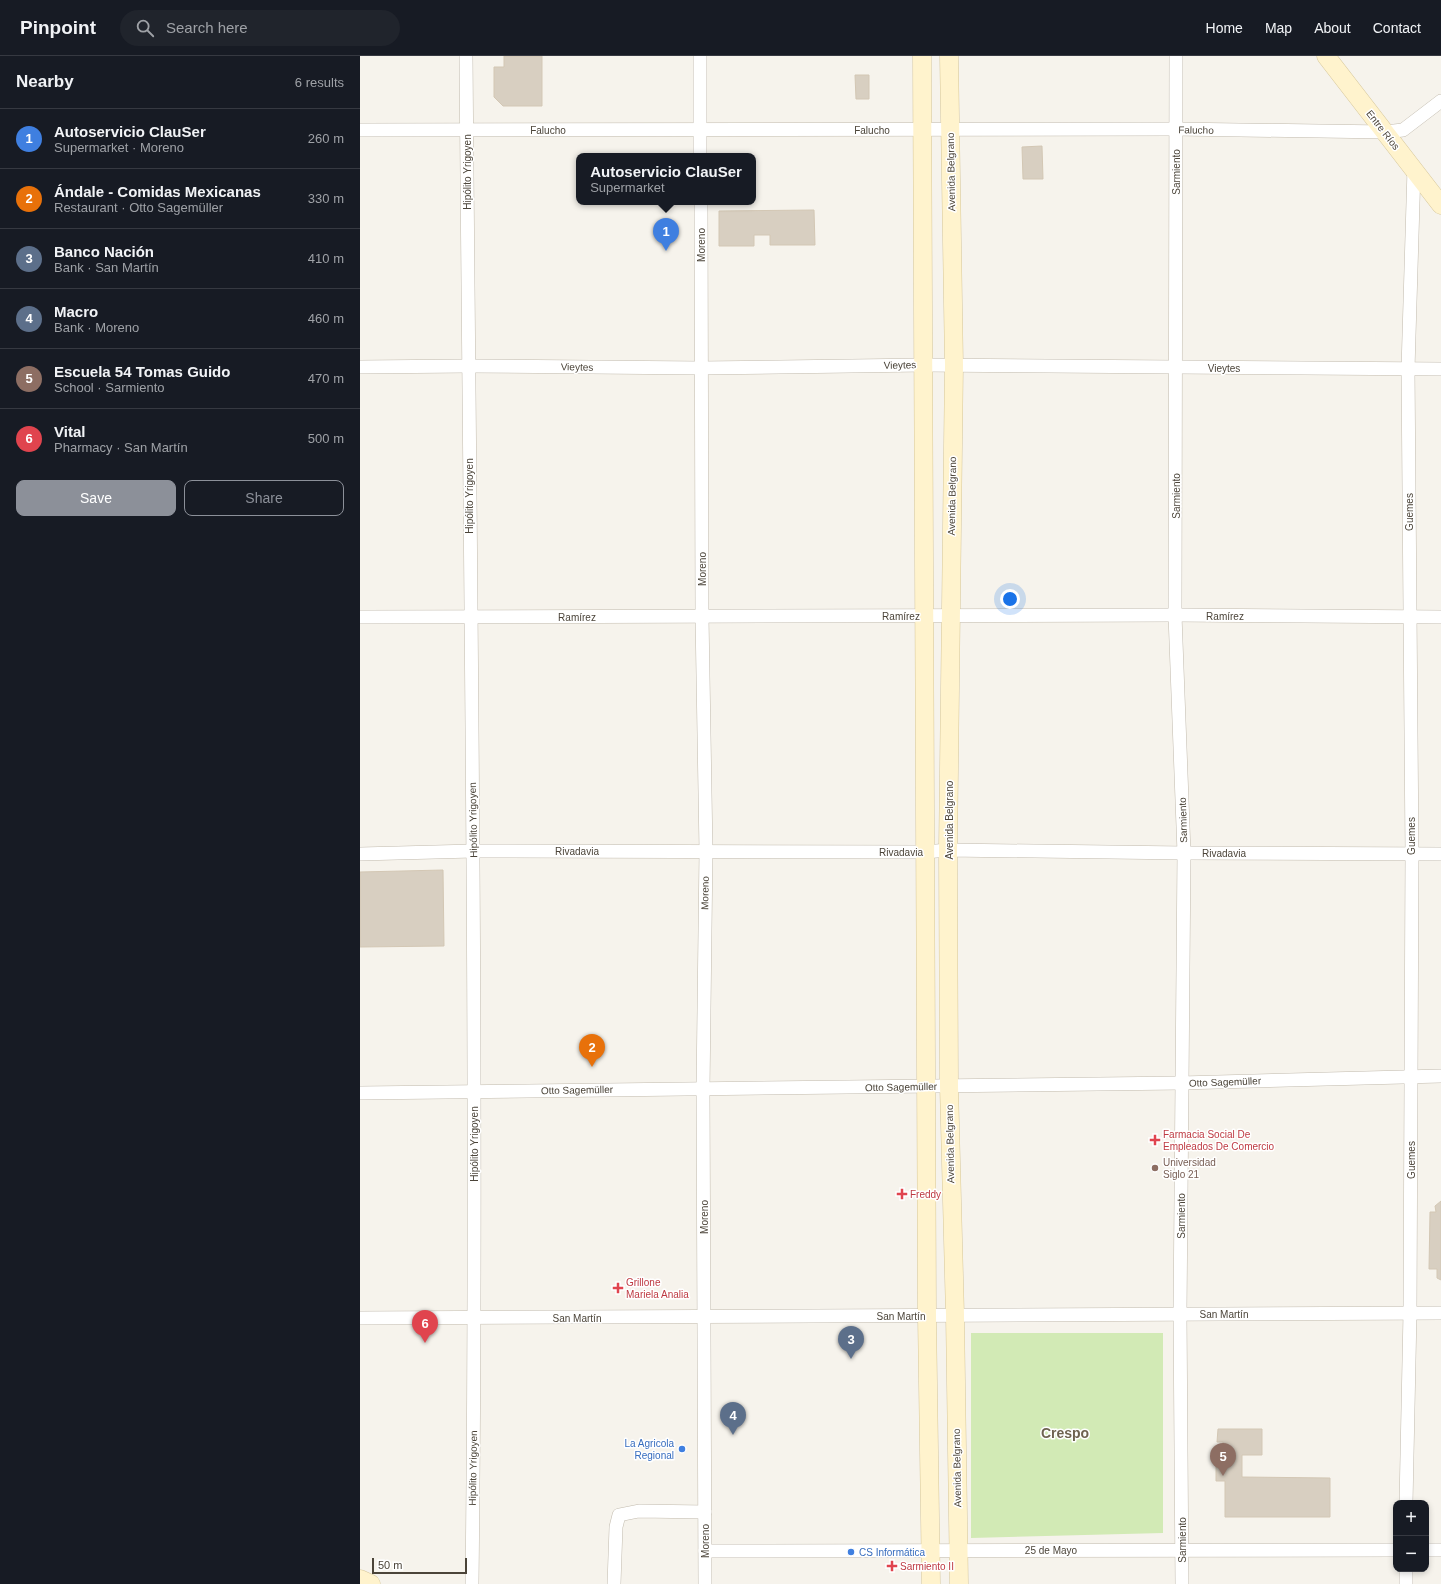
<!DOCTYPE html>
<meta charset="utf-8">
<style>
:root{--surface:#171b24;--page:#20242c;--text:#f1f3f6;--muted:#9ea1a6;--line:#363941;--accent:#8c9099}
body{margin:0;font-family:Arial,sans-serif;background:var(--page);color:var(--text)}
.controls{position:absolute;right:12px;bottom:12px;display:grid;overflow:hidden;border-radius:8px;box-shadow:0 2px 6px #0003}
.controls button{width:36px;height:36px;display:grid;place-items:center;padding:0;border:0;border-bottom:1px solid var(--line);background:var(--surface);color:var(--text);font:20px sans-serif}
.scale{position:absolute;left:12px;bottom:10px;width:95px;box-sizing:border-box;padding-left:4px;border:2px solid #4b4439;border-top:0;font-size:11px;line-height:14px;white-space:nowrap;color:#4b4439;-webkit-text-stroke:3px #fff;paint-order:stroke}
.you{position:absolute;left:650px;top:543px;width:14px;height:14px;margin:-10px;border:3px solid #fff;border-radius:50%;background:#1a73e8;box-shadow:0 0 0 6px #1a73e833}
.badge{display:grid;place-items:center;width:26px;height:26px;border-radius:50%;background:var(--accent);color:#fff;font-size:13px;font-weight:700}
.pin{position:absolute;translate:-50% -33px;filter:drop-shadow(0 1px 2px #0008)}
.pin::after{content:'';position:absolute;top:21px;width:14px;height:12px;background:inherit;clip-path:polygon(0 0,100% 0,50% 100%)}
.popup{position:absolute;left:216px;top:97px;width:180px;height:52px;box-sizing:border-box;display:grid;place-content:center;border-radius:8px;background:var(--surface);filter:drop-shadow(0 1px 3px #0005);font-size:13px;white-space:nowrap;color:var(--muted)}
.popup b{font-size:15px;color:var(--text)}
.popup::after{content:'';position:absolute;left:50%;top:100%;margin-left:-8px;border:8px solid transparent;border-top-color:var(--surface)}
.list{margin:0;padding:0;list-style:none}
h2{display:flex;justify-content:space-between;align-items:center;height:52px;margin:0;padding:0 16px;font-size:17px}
h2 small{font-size:13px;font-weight:400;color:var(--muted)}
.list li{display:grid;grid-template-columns:26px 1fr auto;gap:12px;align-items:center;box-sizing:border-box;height:60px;padding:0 16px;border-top:1px solid var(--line)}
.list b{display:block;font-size:15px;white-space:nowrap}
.list p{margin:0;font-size:13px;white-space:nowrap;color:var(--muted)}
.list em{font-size:13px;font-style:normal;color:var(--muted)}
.actions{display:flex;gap:8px;padding:12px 16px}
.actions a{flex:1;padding:9px 0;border:1px solid var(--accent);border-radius:8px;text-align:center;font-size:14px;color:var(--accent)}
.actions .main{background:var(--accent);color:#fff}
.icon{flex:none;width:22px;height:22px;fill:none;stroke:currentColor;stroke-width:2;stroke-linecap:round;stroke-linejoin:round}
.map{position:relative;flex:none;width:1081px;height:1528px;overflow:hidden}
header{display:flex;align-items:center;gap:24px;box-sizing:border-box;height:56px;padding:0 20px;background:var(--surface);border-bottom:1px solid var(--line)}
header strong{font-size:19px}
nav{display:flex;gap:22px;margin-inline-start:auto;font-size:14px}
.search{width:280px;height:36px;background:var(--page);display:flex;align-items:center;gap:10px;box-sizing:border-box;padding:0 14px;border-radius:22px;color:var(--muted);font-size:15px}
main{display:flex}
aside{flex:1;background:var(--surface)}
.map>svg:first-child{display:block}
</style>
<header>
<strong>Pinpoint</strong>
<div class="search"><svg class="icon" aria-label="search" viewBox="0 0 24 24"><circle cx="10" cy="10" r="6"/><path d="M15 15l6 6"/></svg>Search here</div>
<nav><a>Home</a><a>Map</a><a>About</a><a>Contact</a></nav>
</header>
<main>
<aside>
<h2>Nearby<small>6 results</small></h2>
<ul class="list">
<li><span class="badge" style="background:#3f7fe0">1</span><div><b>Autoservicio ClauSer</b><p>Supermarket · Moreno</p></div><em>260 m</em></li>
<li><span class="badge" style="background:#e8710a">2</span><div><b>Ándale - Comidas Mexicanas</b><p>Restaurant · Otto Sagemüller</p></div><em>330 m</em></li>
<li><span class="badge" style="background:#5c6f8a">3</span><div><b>Banco Nación</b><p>Bank · San Martín</p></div><em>410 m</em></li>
<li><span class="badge" style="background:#5c6f8a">4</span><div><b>Macro</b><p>Bank · Moreno</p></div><em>460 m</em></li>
<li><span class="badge" style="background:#8d6e63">5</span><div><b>Escuela 54 Tomas Guido</b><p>School · Sarmiento</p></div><em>470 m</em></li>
<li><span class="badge" style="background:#e0444e">6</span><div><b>Vital</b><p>Pharmacy · San Martín</p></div><em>500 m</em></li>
</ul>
<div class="actions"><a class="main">Save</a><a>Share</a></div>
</aside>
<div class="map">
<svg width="1081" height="1528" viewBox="0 0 1081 1528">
<rect width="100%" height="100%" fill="#f6f3ec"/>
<!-- green -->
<polygon fill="#d2eab5" points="611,1277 803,1277 803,1477 611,1482"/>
<!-- building -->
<g fill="#d8cfc1" stroke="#d3c7b4">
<polygon points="144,0 182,0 182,50 143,50 134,41 134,11 144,11"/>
<polygon points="495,19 509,19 509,43 496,43"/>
<polygon points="682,90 683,123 663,123 662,91"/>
<polygon points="454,154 455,189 410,189 410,179 394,179 394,190 359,190 359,155"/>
<polygon points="83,814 84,890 0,891 0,816"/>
<polygon points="1081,1145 1081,1224 1077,1222 1077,1213 1069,1213 1070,1156 1076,1156 1075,1150"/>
<polygon points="858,1373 902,1373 902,1399 882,1399 882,1421 970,1422 970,1461 865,1461 865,1425 856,1425 856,1401 863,1401 863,1386 857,1386"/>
</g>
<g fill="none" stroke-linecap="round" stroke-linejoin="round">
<!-- street casing -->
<g stroke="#c2bbae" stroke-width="14">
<g id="street">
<path d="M 106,0 C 110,509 118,1019 112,1528"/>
<polyline points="340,0 340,100"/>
<polyline points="816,0 815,559 824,797 820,1258 822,1528"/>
<polyline points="0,74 816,73 1025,76 1043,74 1081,45"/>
<polyline points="341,146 342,561 346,795 343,1033 345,1528"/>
<polyline points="0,311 108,310 341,312 563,309 1081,313"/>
<polyline points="0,561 815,559 1081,561"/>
<polyline points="0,798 113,795 565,796 588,794 824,797 1081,798"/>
<polyline points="0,1037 821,1027 1081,1020"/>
<polyline points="0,1262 1081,1257"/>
<polyline points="1046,1447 1050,1257 1052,797 1048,313 1054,113"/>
<polyline points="1066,1494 1081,1494"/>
<polyline points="345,1495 1036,1494"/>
<polyline points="1046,1513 1046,1528"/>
<polyline points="254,1528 256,1471 259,1459 279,1455 345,1456"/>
</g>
</g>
<!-- secondary casing -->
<g stroke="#d6c79b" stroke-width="19">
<g id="secondary">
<polyline points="562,0 567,1260 571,1528"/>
<polyline points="589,0 594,309 588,794 589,1030 595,1259 599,1528"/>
<polyline points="966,0 1081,149"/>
<polyline points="0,1523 11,1528"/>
</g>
</g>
<!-- street -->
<use href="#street" stroke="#fff" stroke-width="13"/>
<!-- secondary -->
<use href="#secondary" stroke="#fff3cd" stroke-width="18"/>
</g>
<!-- markers -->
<g fill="#e0444e" stroke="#fff" stroke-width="1.5">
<path d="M793 1078h4v4h4v4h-4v4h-4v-4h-4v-4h4z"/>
<path d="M540 1132h4v4h4v4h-4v4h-4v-4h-4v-4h4z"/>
<path d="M256 1226h4v4h4v4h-4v4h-4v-4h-4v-4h4z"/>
<path d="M530 1504h4v4h4v4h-4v4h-4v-4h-4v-4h4z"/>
</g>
<circle fill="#8d6e63" stroke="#fff" stroke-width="1.5" cx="795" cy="1112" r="4"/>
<g fill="#3f7fe0" stroke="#fff" stroke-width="1.5">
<circle cx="322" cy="1393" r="4"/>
<circle cx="491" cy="1496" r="4"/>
</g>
<g text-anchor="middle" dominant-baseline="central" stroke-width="3" stroke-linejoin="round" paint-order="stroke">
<!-- street labels -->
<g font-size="10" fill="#4b4439" stroke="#fff">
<text x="188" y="74">Falucho</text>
<text x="512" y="74">Falucho</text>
<text transform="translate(836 74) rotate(1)">Falucho</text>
<text transform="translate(1023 74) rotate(52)">Entre Ríos</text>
<text transform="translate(107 116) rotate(-90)">Hipólito Yrigoyen</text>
<text transform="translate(591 116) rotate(-91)">Avenida Belgrano</text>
<text transform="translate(816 116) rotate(-90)">Sarmiento</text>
<text transform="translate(341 189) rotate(-90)">Moreno</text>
<text transform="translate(540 309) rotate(-1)">Vieytes</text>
<text transform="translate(217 311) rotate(1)">Vieytes</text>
<text x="864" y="312">Vieytes</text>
<text transform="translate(109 440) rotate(-90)">Hipólito Yrigoyen</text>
<text transform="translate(592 440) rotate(-89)">Avenida Belgrano</text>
<text transform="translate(816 440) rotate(-90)">Sarmiento</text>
<text transform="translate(1049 456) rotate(-90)">Guemes</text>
<text transform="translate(342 513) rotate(-90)">Moreno</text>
<text x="541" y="560">Ramírez</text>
<text x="865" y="560">Ramírez</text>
<text x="217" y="561">Ramírez</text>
<text transform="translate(113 764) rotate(-91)">Hipólito Yrigoyen</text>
<text transform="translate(589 764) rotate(-90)">Avenida Belgrano</text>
<text transform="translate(823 764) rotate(-92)">Sarmiento</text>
<text transform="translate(1051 780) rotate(-90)">Guemes</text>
<text x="217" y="795">Rivadavia</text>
<text x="541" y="796">Rivadavia</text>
<text x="864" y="797">Rivadavia</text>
<text transform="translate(345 837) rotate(-89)">Moreno</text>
<text transform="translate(865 1026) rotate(-2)">Otto Sagemüller</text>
<text transform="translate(541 1031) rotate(-1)">Otto Sagemüller</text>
<text transform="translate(217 1034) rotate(-1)">Otto Sagemüller</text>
<text transform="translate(114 1088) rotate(-90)">Hipólito Yrigoyen</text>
<text transform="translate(590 1088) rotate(-91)">Avenida Belgrano</text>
<text transform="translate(1051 1104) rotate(-90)">Guemes</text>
<text transform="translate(821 1160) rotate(-90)">Sarmiento</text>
<text transform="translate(344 1161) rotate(-90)">Moreno</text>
<text x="864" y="1258">San Martín</text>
<text x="541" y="1260">San Martín</text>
<text x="217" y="1262">San Martín</text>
<text transform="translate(113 1412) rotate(-89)">Hipólito Yrigoyen</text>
<text transform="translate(597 1412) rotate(-91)">Avenida Belgrano</text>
<text transform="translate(822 1484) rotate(-90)">Sarmiento</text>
<text transform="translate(345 1485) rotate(-90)">Moreno</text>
<text x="691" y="1494">25 de Mayo</text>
</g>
<!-- health labels -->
<g font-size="10" fill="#be3a42" stroke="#fff" text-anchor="start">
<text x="803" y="1078">Farmacia Social De<tspan x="803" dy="12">Empleados De Comercio</tspan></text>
<text x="550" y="1138">Freddy</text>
<text x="266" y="1226">Grillone<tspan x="266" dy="12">Mariela Analia</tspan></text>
<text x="540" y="1510">Sarmiento II</text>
</g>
<!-- education labels -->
<g font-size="10" fill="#785e54" stroke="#fff" text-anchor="start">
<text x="803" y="1106">Universidad<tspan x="803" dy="12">Siglo 21</tspan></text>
</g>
<!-- shop labels -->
<g font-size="10" fill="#366cbe" stroke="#fff" text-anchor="end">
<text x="314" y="1387">La Agricola<tspan x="314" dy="12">Regional</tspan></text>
<text x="499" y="1496" text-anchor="start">CS Informática</text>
</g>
<!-- district labels -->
<g font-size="14" font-weight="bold" fill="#6e6250" stroke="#fff">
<text x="705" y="1377">Crespo</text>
</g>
</g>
</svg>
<div class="controls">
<button>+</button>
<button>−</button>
</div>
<div class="scale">50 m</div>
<div class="you"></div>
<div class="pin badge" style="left:306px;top:195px;background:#3f7fe0">1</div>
<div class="popup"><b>Autoservicio ClauSer</b>Supermarket</div>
<div class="pin badge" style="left:232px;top:1011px;background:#e8710a">2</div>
<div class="pin badge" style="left:491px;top:1303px;background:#5c6f8a">3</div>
<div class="pin badge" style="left:373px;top:1379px;background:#5c6f8a">4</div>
<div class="pin badge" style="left:863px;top:1420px;background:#8d6e63">5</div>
<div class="pin badge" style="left:65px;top:1287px;background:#e0444e">6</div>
</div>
</main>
